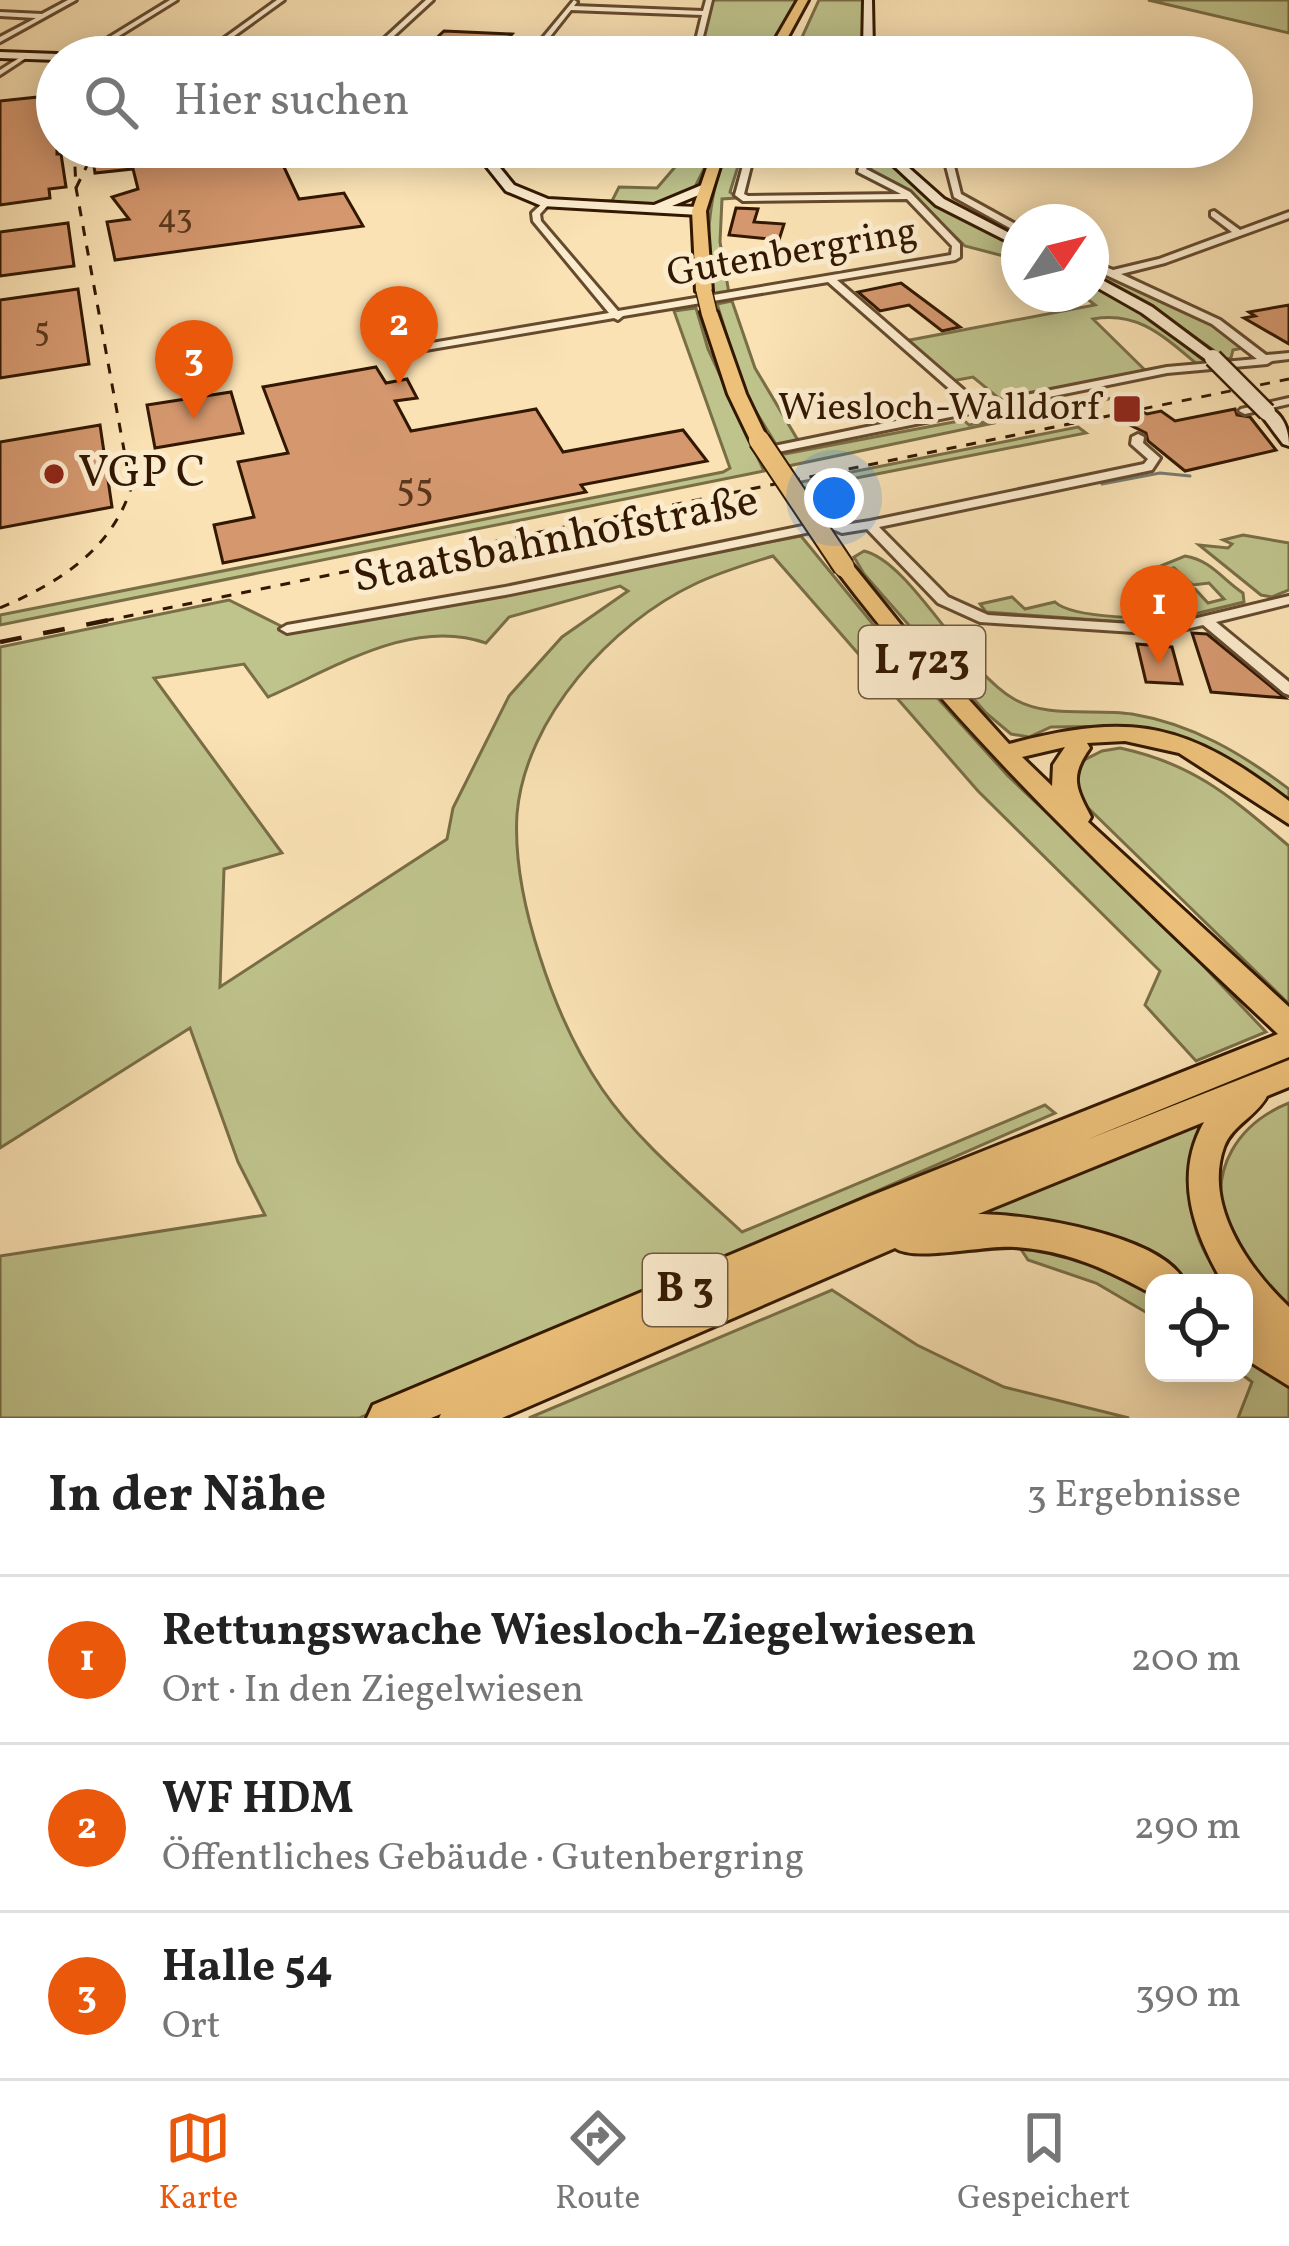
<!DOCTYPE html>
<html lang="de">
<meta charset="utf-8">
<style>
:root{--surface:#fff;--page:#f6f6f6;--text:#222;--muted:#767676;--line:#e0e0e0;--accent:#ea580c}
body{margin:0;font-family:Vollkorn,serif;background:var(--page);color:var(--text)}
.controls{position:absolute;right:36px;bottom:36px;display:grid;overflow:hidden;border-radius:24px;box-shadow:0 6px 30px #0003}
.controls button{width:108px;height:108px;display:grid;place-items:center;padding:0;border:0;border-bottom:3px solid var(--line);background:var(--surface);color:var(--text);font:60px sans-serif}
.compass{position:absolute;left:1001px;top:204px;width:108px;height:108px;border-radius:50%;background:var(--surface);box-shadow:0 6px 30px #0003;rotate:55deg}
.you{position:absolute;left:834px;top:498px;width:42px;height:42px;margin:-30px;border:9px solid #fff;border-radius:50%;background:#1a73e8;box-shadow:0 0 0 18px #1a73e833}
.badge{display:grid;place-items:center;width:78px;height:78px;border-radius:50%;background:var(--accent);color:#fff;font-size:39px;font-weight:700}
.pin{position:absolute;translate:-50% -99px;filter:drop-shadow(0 3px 6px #0008)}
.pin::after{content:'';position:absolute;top:63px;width:42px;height:36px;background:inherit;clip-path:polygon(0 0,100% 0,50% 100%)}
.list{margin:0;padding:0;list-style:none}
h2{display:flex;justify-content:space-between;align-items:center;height:156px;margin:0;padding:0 48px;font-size:51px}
h2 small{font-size:39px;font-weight:400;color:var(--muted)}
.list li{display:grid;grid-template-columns:78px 1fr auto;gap:36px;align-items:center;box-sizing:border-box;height:168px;padding:0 48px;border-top:3px solid var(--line)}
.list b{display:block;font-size:45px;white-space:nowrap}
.list p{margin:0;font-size:39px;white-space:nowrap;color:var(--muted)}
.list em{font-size:39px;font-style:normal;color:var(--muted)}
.icon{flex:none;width:66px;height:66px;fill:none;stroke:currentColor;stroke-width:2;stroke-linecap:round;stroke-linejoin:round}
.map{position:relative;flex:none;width:1289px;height:1418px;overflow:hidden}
.search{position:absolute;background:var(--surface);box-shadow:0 6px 30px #0003;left:36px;right:36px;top:36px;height:132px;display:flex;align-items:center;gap:30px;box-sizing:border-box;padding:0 42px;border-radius:66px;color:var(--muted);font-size:45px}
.sheet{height:660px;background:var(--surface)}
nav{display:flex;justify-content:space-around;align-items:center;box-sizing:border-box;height:168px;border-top:3px solid var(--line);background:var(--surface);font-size:33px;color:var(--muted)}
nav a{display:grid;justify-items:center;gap:6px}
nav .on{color:var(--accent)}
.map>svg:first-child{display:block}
</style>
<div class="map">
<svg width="1289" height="1418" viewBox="0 0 1289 1418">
<rect width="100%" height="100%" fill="#fae2b4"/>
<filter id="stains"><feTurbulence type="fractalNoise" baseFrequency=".00167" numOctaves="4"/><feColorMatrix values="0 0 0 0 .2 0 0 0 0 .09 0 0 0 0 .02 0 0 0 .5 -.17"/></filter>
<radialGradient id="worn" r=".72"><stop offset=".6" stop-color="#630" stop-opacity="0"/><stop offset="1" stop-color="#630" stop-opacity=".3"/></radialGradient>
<!-- green -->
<g fill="#bfc38c" stroke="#796e46" stroke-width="3" fill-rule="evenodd">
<polygon points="712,0 799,0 767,57 699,57"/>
<polygon points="819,0 866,0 863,52 798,46"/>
<polygon points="1148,0 1289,0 1289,33"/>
<polygon points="678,147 715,147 693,191 657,204 570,201 612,201 619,187 657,188 675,167"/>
<path d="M 726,147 L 744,147 L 730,192 L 737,198 L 722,199 L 720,242 L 729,293 L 714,296 C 702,246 710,195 726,147 Z"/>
<polygon points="881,162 897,165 944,209 1019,248 1019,260 965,246 911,194 867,170"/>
<polygon points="1091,265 1184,307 1252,346 1233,350 1231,358 1226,359 1155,309 1091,273"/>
<path d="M 1091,283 L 1140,311 L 1207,363 L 1197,364 C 1163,336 1138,311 1093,319 L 1148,373 L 1001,400 L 973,377 L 952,381 L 905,341 L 1095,305 L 1081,294 L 1091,294 Z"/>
<polygon points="732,301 755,368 799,442 777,446 745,394 717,304"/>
<polygon points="696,308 708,349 764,471 0,625 0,615 723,472 730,468 674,311"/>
<polygon points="1118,397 788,466 778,450 785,454 959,421 958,415 969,425"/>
<polygon points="1078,427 1086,433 800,489 796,483"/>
<polygon points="1243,535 1289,543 1289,590 1272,597 1261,595 1199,545 1228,548 1232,544 1223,540"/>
<path d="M 801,536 L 894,650 L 1008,776 L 1158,918 L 1266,1032 L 1196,1061 L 1145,1005 L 1160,971 L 978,791 L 773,556 C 747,564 720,572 695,584 C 612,623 525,718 517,814 C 514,863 525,911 540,957 C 555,1004 574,1048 602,1089 C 639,1143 694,1187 742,1232 L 1045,1105 L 1055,1113 L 359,1418 L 0,1418 L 0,1256 L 265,1215 L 238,1162 L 190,1028 L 0,1148 L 0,647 L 229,600 L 283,627 L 396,613 ZM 620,586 L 628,591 L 562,637 L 509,696 L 453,808 L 447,839 L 220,987 L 224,869 L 282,853 L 154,678 L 244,664 L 268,697 C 335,668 412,617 486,643 L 509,617 Z"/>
<path d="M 864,551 C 911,562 963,670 1014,699 C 1048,719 1094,708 1132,714 C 1192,724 1241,753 1289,789 L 1289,808 L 1171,737 L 1133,726 L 1051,727 L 1029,737 L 1011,734 L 986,713 L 864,574 L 854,557 Z"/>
<path d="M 1185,556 C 1211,560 1223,580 1243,593 L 1244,602 L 1153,624 L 986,612 L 980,604 L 1012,597 L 1025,609 L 1055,602 C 1072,618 1155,621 1181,614 L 1162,596 L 1195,589 L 1208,603 L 1224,599 L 1209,583 L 1193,585 L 1174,568 L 1160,571 L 1158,567 Z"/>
<path d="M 1120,748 C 1195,764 1232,798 1289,846 L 1289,1004 L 1081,801 L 1073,775 L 1076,764 L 1102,751 Z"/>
<path d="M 1289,1103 L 1289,1318 C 1275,1305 1266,1287 1256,1272 C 1246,1257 1231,1240 1226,1223 C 1208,1169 1239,1123 1289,1103 Z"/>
<path d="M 1196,1120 L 1211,1122 C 1186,1188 1180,1222 1224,1283 L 1183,1283 L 981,1218 L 975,1209 Z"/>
<polygon points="1015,1240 1056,1245 1154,1290 1154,1317 1096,1283 1028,1260"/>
<polygon points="832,1290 917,1345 1004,1387 1129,1418 529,1418"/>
<polygon points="1244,1352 1289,1381 1289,1418 1238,1418 1252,1382 1240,1373 1244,1373"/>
</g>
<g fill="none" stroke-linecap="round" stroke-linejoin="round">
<!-- stream -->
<polyline stroke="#767a6f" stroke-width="3" points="1102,484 1160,473 1190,476"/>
</g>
<!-- building -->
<g fill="#d4976e" stroke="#331801" stroke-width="3">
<polygon points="444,31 512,34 498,50 427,47"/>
<polygon points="57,95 57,154 61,154 66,187 49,189 50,198 0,205 0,101"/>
<polygon points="104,147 199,147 199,154 283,165 299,199 344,193 363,226 115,260 107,222 129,219 112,197 138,189 133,169 95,173 93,160 96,154 106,153"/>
<polygon points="736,208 758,209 754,222 784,224 779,240 729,235"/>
<polygon points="68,223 74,266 0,276 0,232"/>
<polygon points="901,283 960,327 942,331 909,305 880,311 858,292"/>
<polygon points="78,289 89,364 0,378 0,300"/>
<polygon points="1289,305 1289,344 1244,318 1255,316 1249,312"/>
<polygon points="376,367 386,383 407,379 417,398 395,401 411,431 536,409 563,452 683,430 707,461 581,485 586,492 223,563 214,525 254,517 238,462 288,453 263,387"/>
<polygon points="231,392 243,433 155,448 147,405"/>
<polygon points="1124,402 1147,414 1161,411 1175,421 1235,409 1237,415 1250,417 1276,450 1185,471 1148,441 1146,433 1120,420 1135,417"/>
<polygon points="100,425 112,507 0,528 0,442"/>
<polygon points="1192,633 1207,634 1285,698 1211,692"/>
<polygon points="1137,644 1172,647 1182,684 1146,682"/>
</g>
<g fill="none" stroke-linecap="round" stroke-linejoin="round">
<!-- street casing -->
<g stroke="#654a2e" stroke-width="6">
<g id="street">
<polygon points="68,0 76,0 0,42 0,37 36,18 0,16 0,12 42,14"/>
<polygon points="170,0 177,0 85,57 77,57"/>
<polygon points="277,0 284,0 205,57 198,57"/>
<polygon points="426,0 433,0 371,57 364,57"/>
<polygon points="574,0 577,2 574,6 703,11 706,0 712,0 698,57 692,57 702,15 571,10 534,57 527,57"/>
<polygon points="24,55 29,56 0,75 0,70"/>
<path d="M 748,147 L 836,152 L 865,160 L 886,156 L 886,160 L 868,165 L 866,169 L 910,192 L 960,244 L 960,257 L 955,260 L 837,280 L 980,404 L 1167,367 L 1257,359 L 1212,324 L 1091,268 L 1091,261 L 1113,270 L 1159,259 L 1232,232 L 1211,216 L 1211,212 L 1214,211 L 1240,230 L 1289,212 L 1289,218 L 1165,263 L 1121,274 L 1220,320 L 1266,355 L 1289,353 L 1289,359 L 1272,361 L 1267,364 L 1167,373 L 778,452 L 774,450 L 774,446 L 969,406 L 828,282 L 623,316 L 618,320 L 614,318 L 396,355 L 391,352 L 396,349 L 609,313 L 533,221 L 532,213 L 546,200 L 550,203 L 540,214 L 541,221 L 618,311 L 951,255 L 952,246 L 907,199 L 743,201 L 735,195 ZM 754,154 L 835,156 L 860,164 L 858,172 L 901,194 L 748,196 L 744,194 Z"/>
<polygon points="909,154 952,158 961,194 1019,226 1019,233 954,197 945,162 912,158 909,158"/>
<polygon points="1289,398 1289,404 1245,414 1239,411 1241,409"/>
<polygon points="1138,434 1144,437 1143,443 1160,458 1152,470 879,527 948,597 988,615 1164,626 1289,596 1289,604 1216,622 1289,682 1289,695 1284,693 1203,625 1164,634 980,622 938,603 867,529 842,533 830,528 505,595 287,633 280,629 287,625 505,587 832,520 844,525 870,521 1144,464 1148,459 1131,444 1132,437"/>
</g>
</g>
<!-- secondary casing -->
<g stroke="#331801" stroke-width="6">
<g id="secondary">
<path d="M 864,0 L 872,0 L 873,51 C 855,64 794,56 772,48 L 777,45 L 855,54 L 863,50 Z"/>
<polygon points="0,52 57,54 62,57 57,60 0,58"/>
<polygon points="471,147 483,147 514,185 548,199 654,205 702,185 706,186 706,192 672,206 699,207 705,211 699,215 542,206 506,191"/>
<polygon points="892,160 900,160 944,199 1019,238 1019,247 936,205 892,164"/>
<polygon points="1091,274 1152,307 1220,358 1208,361 1142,313 1091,284"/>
<path d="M 1267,407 C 1283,413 1289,430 1289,446 L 1283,444 L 1259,412 Z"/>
</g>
</g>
<!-- primary casing -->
<g stroke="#331801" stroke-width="6">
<g id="primary">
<polygon points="798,0 808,0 777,57 765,57"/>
<polygon points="714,147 726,147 706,211 712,291 704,296 696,291 692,211"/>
<polygon points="709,307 717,312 746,394 768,440 766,444 752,444 728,394 701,312"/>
<path d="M 844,561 L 851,563 L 901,625 L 1009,744 C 1134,711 1187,723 1289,801 L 1289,824 L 1179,753 L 1125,741 L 1087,743 L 1090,748 C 1070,776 1075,787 1091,817 L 1088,822 L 1289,1007 L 1289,1057 L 1086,1140 L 1289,1060 L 1289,1087 L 1267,1096 C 1257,1116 1232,1125 1224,1147 C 1203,1205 1249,1269 1289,1307 L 1289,1386 L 1244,1358 L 1244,1318 L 1253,1321 L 1244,1311 L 1244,1283 L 1223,1283 C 1194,1232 1173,1177 1204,1122 L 978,1214 C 1026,1214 1164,1235 1185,1283 L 1154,1283 L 1154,1295 C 1109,1270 1066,1250 1014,1247 C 983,1245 915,1262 895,1248 L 502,1418 L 439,1418 L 441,1414 L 431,1418 L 367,1418 L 373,1405 L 868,1197 L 1278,1034 C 1122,887 967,742 837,571 L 833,567 L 837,563 ZM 1065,747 L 1053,765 L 1052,786 L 1022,757 Z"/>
</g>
</g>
<!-- street -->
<use href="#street" fill="#fcecce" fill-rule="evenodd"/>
<!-- secondary -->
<use href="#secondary" fill="#fcecce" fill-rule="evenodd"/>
<!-- primary -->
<use href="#primary" fill="#edc17a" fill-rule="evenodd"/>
<!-- rail-far1 -->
<g stroke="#331801" stroke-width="3" stroke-dasharray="10 10" stroke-linecap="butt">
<polyline points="76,188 96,147"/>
<path d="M 0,608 C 58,583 111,551 131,488 L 76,188 L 74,147"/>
<polyline points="104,621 1289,379"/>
</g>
<!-- rail -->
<polyline stroke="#331801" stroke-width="4.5" stroke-dasharray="22 22" stroke-linecap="butt" points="0,642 119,618"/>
<!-- secondary-bridge casing -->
<g stroke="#331801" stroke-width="21" stroke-linecap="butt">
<polyline id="secondary-bridge" points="1213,358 1267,412"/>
</g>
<!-- primary-bridge-far1 casing -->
<g stroke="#331801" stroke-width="18" stroke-linecap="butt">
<polyline id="primary-bridge-far1" points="704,291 709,312"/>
</g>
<!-- primary-bridge casing -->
<g stroke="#331801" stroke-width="24" stroke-linecap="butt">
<polyline id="primary-bridge" points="759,440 844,567"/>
</g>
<!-- secondary-bridge -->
<use href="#secondary-bridge" stroke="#fcecce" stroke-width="16"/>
<!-- primary-bridge-far1 -->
<use href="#primary-bridge-far1" stroke="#edc17a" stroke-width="15"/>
<!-- primary-bridge -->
<use href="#primary-bridge" stroke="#edc17a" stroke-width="20"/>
</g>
<!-- markers -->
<g fill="#8f2418" stroke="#fcecce" stroke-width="4.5">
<rect x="1112" y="394" width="30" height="30" rx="6"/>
<circle cx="54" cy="474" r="12"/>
</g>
<g text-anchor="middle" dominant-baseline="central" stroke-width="10" stroke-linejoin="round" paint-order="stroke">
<!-- far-number labels -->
<g font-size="33" fill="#5b381c">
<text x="175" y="219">43</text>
<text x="42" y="332">5</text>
</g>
<!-- far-street labels -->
<g font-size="39" fill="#331801" stroke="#fcecce">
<text transform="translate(792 254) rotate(-10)">Gutenbergring</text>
</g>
<!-- far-poi labels -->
<g font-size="39" fill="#331801" stroke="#fcecce" text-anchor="end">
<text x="1100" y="409">Wiesloch-Walldorf</text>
</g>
<!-- number labels -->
<g font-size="39" fill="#5b381c">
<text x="415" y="489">55</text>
</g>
<!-- shield labels -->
<g fill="#fcecce" stroke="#6f583e" stroke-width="3">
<rect x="859" y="626" width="126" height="72" rx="9"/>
<rect x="643" y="1254" width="84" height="72" rx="9"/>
</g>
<g font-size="42" font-weight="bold" fill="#331801">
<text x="922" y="662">L 723</text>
<text x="685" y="1290">B 3</text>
</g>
<!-- poi labels -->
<g font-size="45" fill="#331801" stroke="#fcecce" text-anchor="start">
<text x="78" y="474">VGP C</text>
</g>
<!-- street labels -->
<g font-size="45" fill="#331801" stroke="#fcecce">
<text transform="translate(556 541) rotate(-11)">Staatsbahnhofstraße</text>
</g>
</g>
<rect width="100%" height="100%" filter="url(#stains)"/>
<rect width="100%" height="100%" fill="url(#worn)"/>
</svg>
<div class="controls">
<button><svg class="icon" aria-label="locate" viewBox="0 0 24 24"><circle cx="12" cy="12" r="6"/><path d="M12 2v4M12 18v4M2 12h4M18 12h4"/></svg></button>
</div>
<svg class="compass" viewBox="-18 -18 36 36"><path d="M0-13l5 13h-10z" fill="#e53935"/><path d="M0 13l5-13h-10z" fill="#767676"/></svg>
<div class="you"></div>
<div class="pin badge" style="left:1159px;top:664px">1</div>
<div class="pin badge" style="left:399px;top:385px">2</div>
<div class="pin badge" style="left:194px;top:419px">3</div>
<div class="search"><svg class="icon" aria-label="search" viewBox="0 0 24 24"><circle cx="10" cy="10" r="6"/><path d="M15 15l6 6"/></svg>Hier suchen</div>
</div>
<section class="sheet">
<h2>In der Nähe<small>3 Ergebnisse</small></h2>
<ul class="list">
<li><span class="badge">1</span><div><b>Rettungswache Wiesloch-Ziegelwiesen</b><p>Ort · In den Ziegelwiesen</p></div><em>200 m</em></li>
<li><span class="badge">2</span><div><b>WF HDM</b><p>Öffentliches Gebäude · Gutenbergring</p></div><em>290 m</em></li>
<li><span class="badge">3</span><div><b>Halle 54</b><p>Ort</p></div><em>390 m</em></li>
</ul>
</section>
<nav>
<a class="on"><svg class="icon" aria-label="map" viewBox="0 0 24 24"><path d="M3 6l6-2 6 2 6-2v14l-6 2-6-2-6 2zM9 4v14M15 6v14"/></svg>Karte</a>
<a><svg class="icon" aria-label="directions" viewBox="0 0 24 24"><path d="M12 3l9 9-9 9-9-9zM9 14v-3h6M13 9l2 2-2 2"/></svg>Route</a>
<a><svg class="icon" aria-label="saved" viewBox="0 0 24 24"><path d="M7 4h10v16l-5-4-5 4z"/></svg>Gespeichert</a>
</nav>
